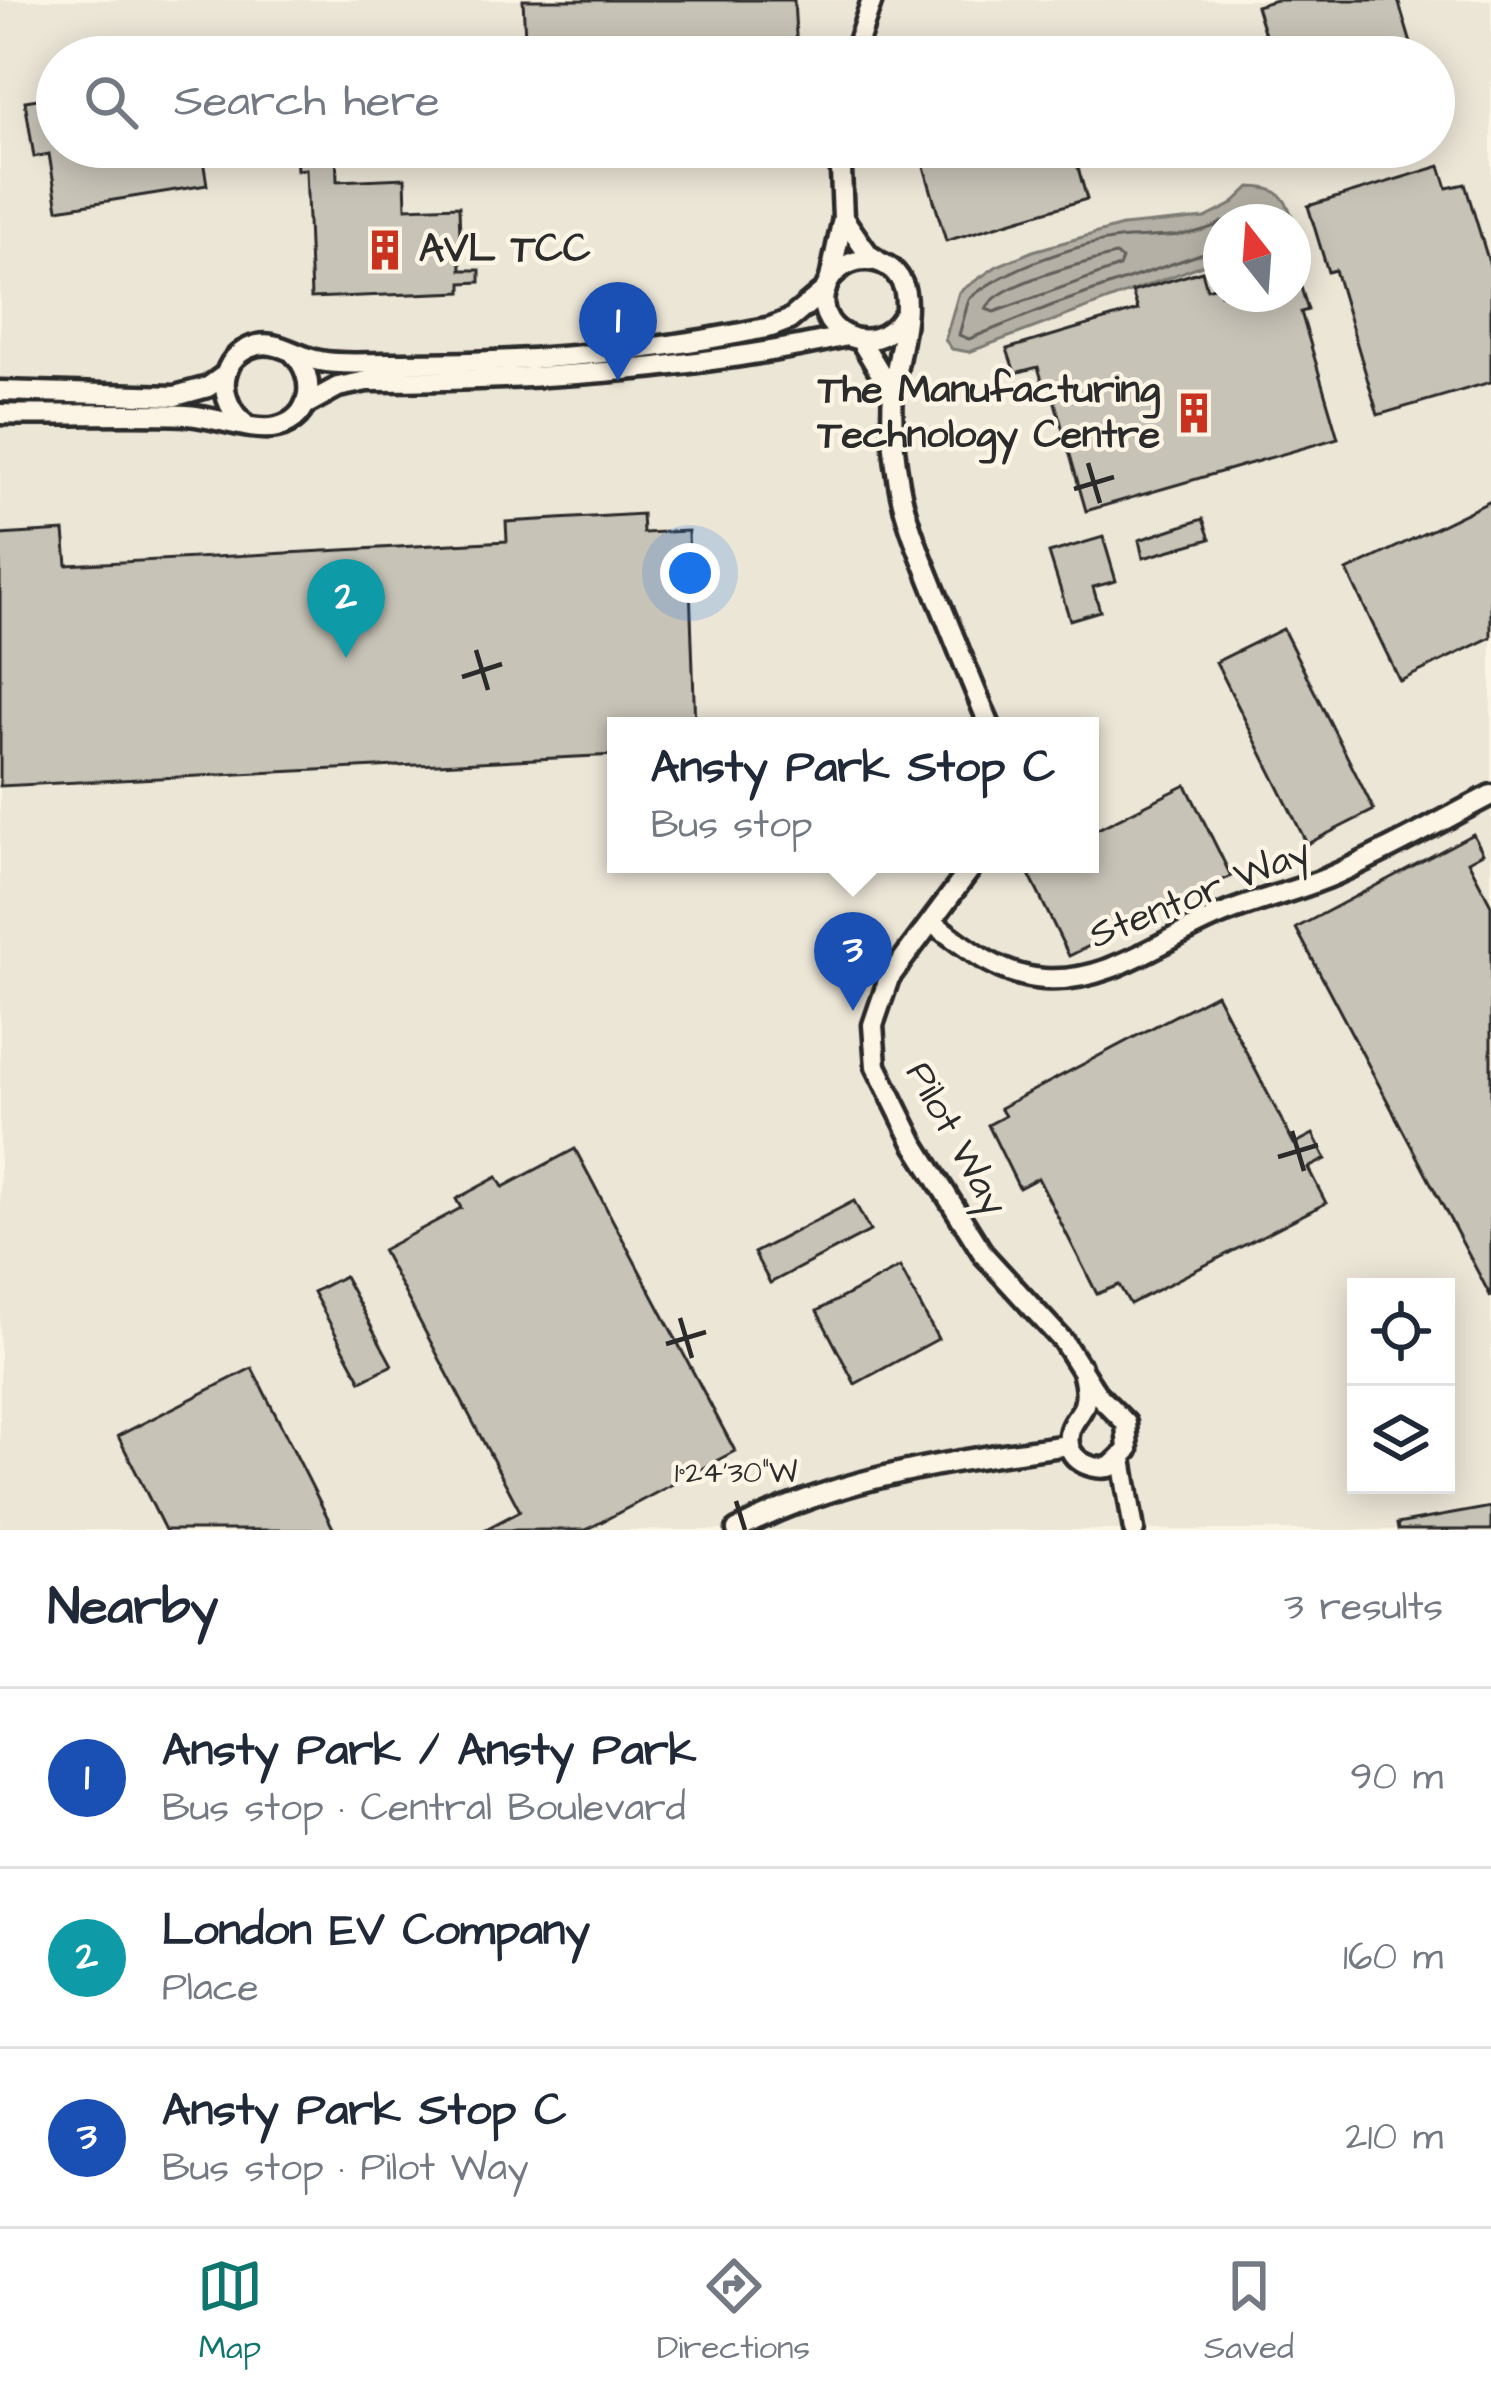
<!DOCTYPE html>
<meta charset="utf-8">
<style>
:root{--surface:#fff;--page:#f6f6f7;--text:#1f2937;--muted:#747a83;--line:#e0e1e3;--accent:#0f766e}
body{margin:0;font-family:"Architects Daughter",sans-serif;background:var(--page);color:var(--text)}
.controls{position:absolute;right:36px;bottom:36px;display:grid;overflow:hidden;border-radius:0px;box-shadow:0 6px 30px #0003}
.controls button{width:108px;height:108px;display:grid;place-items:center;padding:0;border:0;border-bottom:3px solid var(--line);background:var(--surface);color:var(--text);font:60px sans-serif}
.compass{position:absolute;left:1203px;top:204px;width:108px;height:108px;border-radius:50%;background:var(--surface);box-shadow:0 6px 30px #0003;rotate:343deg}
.you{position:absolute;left:690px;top:573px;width:42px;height:42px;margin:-30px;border:9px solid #fff;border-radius:50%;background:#1a73e8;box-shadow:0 0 0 18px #1a73e833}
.badge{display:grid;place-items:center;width:78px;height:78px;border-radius:50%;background:var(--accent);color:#fff;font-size:39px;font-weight:700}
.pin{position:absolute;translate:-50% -99px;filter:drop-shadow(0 3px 6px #0008)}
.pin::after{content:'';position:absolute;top:63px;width:42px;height:36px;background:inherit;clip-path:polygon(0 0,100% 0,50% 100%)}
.popup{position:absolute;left:607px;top:717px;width:492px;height:156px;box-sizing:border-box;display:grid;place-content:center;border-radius:0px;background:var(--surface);filter:drop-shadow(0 3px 9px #0005);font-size:39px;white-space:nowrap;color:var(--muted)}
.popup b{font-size:45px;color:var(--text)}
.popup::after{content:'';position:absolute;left:50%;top:100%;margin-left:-24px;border:24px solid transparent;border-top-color:var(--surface)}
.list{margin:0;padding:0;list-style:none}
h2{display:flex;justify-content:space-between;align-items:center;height:156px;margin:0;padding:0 48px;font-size:51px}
h2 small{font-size:39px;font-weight:400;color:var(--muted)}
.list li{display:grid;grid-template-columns:78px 1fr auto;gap:36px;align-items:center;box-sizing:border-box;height:180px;padding:0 48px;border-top:3px solid var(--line)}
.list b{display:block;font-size:45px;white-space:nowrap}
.list p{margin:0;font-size:39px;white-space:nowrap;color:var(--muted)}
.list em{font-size:39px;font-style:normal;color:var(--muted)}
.icon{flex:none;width:66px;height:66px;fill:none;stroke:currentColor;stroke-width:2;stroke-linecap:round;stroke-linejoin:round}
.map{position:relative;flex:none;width:1491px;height:1530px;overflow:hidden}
.search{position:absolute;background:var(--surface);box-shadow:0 6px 30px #0003;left:36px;right:36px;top:36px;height:132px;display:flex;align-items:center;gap:30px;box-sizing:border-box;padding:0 42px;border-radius:66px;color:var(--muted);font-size:45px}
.sheet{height:696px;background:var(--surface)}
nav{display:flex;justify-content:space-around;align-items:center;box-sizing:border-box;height:168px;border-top:3px solid var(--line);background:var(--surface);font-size:33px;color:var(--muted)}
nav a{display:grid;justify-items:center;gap:6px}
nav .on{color:var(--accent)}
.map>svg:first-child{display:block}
</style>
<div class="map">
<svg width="1491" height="1530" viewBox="0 0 1491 1530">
<rect width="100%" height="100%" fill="#fcf5e5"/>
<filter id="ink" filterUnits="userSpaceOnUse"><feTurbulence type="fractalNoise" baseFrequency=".00833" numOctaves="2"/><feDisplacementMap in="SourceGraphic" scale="24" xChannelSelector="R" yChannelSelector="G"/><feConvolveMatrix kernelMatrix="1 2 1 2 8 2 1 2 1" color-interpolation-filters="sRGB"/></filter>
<g filter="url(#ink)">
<!-- built -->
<path fill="#ece6d7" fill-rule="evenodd" d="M 0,0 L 1491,0 L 1491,1530 L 0,1530 ZM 57,57 L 1434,57 L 1434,147 L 57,147 ZM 1221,222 L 1293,222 L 1293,294 L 1221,294 ZM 616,726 L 1090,726 L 1090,864 L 616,864 ZM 1356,1287 L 1446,1287 L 1446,1485 L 1356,1485 Z"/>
<!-- water -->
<path fill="#b4b0a5" stroke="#7d7b74" stroke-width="3" d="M 1250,187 C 1274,187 1284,193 1292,216 L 1290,222 L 1221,222 L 1221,258 L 969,352 L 952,349 L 945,340 L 959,292 L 997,266 L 1033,251 L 1122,226 L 1205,218 L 1231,205 Z"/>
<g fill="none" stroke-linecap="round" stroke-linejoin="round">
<!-- shore -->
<g stroke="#62605c" stroke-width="3">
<path d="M 1221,223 C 1193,238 1158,236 1128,238 C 1082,242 1004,268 969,299 L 959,335 L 969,339 L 1053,305 L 1221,247"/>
<path d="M 1115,255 L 1122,259 L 1119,267 L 994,312 L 986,309 C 997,283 1086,262 1115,255 Z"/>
</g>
</g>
<!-- building -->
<g fill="#c8c3b7" stroke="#2b2b2b" stroke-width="3">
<polygon points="523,0 794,0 797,52 526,57"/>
<polygon points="1276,0 1398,0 1415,57 1272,57 1256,6"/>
<polygon points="57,96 57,147 201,147 207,185 58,209 49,154 34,157 25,101"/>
<polygon points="313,147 336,147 337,181 405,178 406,208 459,206 461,270 480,270 480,282 462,283 462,292 311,298 306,169 297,170 296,156 314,156"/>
<polygon points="966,147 1047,147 1048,150 1072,147 1087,199 946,241 922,160"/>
<polygon points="1440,166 1447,188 1465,184 1491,269 1491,382 1378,415 1335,270 1328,272 1308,206"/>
<polygon points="1202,271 1207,289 1221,285 1221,294 1293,294 1293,271 1296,271 1308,310 1301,312 1338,438 1086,511 1050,385 1044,387 1038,367 1015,373 1007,349 1138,310 1132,292"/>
<polygon points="1491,501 1491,637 1400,681 1347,571"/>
<polygon points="642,514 643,533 688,531 695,726 616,726 616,755 0,786 0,535 64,531 67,565 507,541 506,522"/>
<polygon points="1203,519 1210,539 1143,558 1139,540"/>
<polygon points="1103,537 1116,581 1093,587 1100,611 1070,620 1049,553"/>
<polygon points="1283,629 1374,810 1307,844 1216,662"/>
<polygon points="1186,785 1231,876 1069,956 1024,864 1090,864 1090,833"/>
<polygon points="1473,834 1483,853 1468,861 1491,905 1491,1297 1296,928"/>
<polygon points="1216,994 1294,1144 1313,1134 1326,1159 1308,1168 1326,1203 1130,1304 1119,1285 1097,1294 1038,1178 1019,1188 988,1125 1005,1116 1000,1108"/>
<polygon points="575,1149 735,1451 586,1530 484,1530 520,1511 382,1250 461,1208 456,1199 497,1177 503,1187"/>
<polygon points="854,1201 870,1231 770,1283 754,1253"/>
<polygon points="900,1267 938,1339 855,1384 817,1311"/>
<polygon points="344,1276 392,1365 361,1381 313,1292"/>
<polygon points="252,1368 334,1530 165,1530 118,1436"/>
<polygon points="1491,1507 1491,1530 1398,1530 1397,1524"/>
</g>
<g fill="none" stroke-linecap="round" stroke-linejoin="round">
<!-- minor casing -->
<g stroke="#2b2b2b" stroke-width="27">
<g id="minor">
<polyline points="853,57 872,0"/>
<polyline points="843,218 869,255 877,260"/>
<polyline points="830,279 843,218 840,147"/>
<path d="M 903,316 C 873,365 805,329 828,283 C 844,253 888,252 902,283 C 914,307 895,364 893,392 C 891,420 894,456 899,484 C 905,520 921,556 934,589 C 953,635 971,681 990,726"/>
<polyline points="861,341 893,394"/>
<polyline points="0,391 175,396 208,387 226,374"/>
<path d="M 305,405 L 338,387 L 367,381 C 528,381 690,371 847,336"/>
<path d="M 0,414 C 62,416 124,412 186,415 C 212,416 254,433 277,427 C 313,418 317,378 294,354"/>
<path d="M 244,423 C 219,402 216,363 249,348 C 275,336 295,357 320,361 C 340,365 364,363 384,363 C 514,364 644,354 771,327 L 789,320 L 826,289"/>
<path d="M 974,864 L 889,978 L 873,1025 L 876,1066 L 914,1143 L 984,1255 L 1063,1341 L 1096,1393 L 1126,1423 L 1128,1450 L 1110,1467 C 1087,1471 1062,1456 1070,1430 C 1073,1420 1081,1414 1084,1405 C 1088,1392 1084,1379 1081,1367"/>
<path d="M 932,922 C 966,948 999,976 1044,979 C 1109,984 1165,937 1223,914 C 1257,900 1293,892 1327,878 C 1383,854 1437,823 1491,795"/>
<polyline points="1122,1459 1134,1530"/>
<path d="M 737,1530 C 839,1476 957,1460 1069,1445"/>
</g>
</g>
<!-- minor -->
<use href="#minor" stroke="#fcf5e5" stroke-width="18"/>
</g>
</g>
<!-- ticks -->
<path fill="none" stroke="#2b2b2b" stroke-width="4.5" d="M 1088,463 L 1100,503M 1074,489 L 1114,477M 476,650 L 488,690M 462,677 L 502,664M 1292,1131 L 1304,1171M 1278,1157 L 1318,1145M 680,1318 L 692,1358M 666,1344 L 706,1332M 736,1501 L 745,1530"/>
<!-- icons -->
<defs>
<g id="building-bare" transform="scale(3.24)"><path d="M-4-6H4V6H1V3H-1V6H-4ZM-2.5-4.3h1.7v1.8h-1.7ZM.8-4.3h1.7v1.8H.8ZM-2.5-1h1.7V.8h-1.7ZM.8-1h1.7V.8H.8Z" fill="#c8321e" stroke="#fcf5e5" stroke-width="2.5" paint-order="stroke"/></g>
</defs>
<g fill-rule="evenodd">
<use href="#building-bare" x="385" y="250"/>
<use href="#building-bare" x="1194" y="413"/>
</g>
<g text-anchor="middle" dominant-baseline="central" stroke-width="9" stroke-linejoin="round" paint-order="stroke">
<!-- poi labels -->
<g font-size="39" font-weight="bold" fill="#2b2b2b" stroke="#fcf5e5" text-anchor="start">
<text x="419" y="250">AVL TCC</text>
<text x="1160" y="391" text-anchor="end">The Manufacturing<tspan x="1160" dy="45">Technology Centre</tspan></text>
</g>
<!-- street labels -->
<g font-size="39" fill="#2b2b2b" stroke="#fcf5e5">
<text transform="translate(1200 894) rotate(-22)">Stentor Way</text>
<text transform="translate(956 1139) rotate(61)">Pilot Way</text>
</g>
</g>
<g font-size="30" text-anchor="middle" fill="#2b2b2b" stroke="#fcf5e5" stroke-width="9" stroke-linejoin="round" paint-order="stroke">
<text x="736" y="1482">1°24'30"W</text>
</g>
</svg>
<div class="controls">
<button><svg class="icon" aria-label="locate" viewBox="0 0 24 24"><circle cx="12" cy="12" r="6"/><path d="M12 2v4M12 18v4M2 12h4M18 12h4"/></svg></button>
<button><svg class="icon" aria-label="layers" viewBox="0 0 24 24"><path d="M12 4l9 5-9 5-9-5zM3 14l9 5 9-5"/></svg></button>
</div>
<svg class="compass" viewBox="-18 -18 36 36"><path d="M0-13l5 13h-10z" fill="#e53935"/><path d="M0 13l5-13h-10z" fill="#747a83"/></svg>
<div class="you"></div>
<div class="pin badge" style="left:618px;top:381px;background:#1a4fb4">1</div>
<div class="pin badge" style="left:346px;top:658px;background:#0f9aa8">2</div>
<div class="pin badge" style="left:853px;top:1011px;background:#1a4fb4">3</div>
<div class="popup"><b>Ansty Park Stop C</b>Bus stop</div>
<div class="search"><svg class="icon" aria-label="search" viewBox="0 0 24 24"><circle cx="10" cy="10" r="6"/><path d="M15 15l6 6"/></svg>Search here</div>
</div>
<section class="sheet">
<h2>Nearby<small>3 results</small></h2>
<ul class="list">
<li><span class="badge" style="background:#1a4fb4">1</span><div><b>Ansty Park / Ansty Park</b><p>Bus stop · Central Boulevard</p></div><em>90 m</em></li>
<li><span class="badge" style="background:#0f9aa8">2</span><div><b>London EV Company</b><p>Place</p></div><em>160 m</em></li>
<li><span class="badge" style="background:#1a4fb4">3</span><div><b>Ansty Park Stop C</b><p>Bus stop · Pilot Way</p></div><em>210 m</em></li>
</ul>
</section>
<nav>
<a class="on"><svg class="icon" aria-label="map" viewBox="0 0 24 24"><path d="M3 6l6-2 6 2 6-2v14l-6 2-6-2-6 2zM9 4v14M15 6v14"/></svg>Map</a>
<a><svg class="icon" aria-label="directions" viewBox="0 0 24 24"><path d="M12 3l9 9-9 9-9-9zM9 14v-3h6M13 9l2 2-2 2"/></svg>Directions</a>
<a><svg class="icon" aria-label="saved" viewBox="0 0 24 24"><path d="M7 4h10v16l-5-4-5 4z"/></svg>Saved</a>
</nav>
